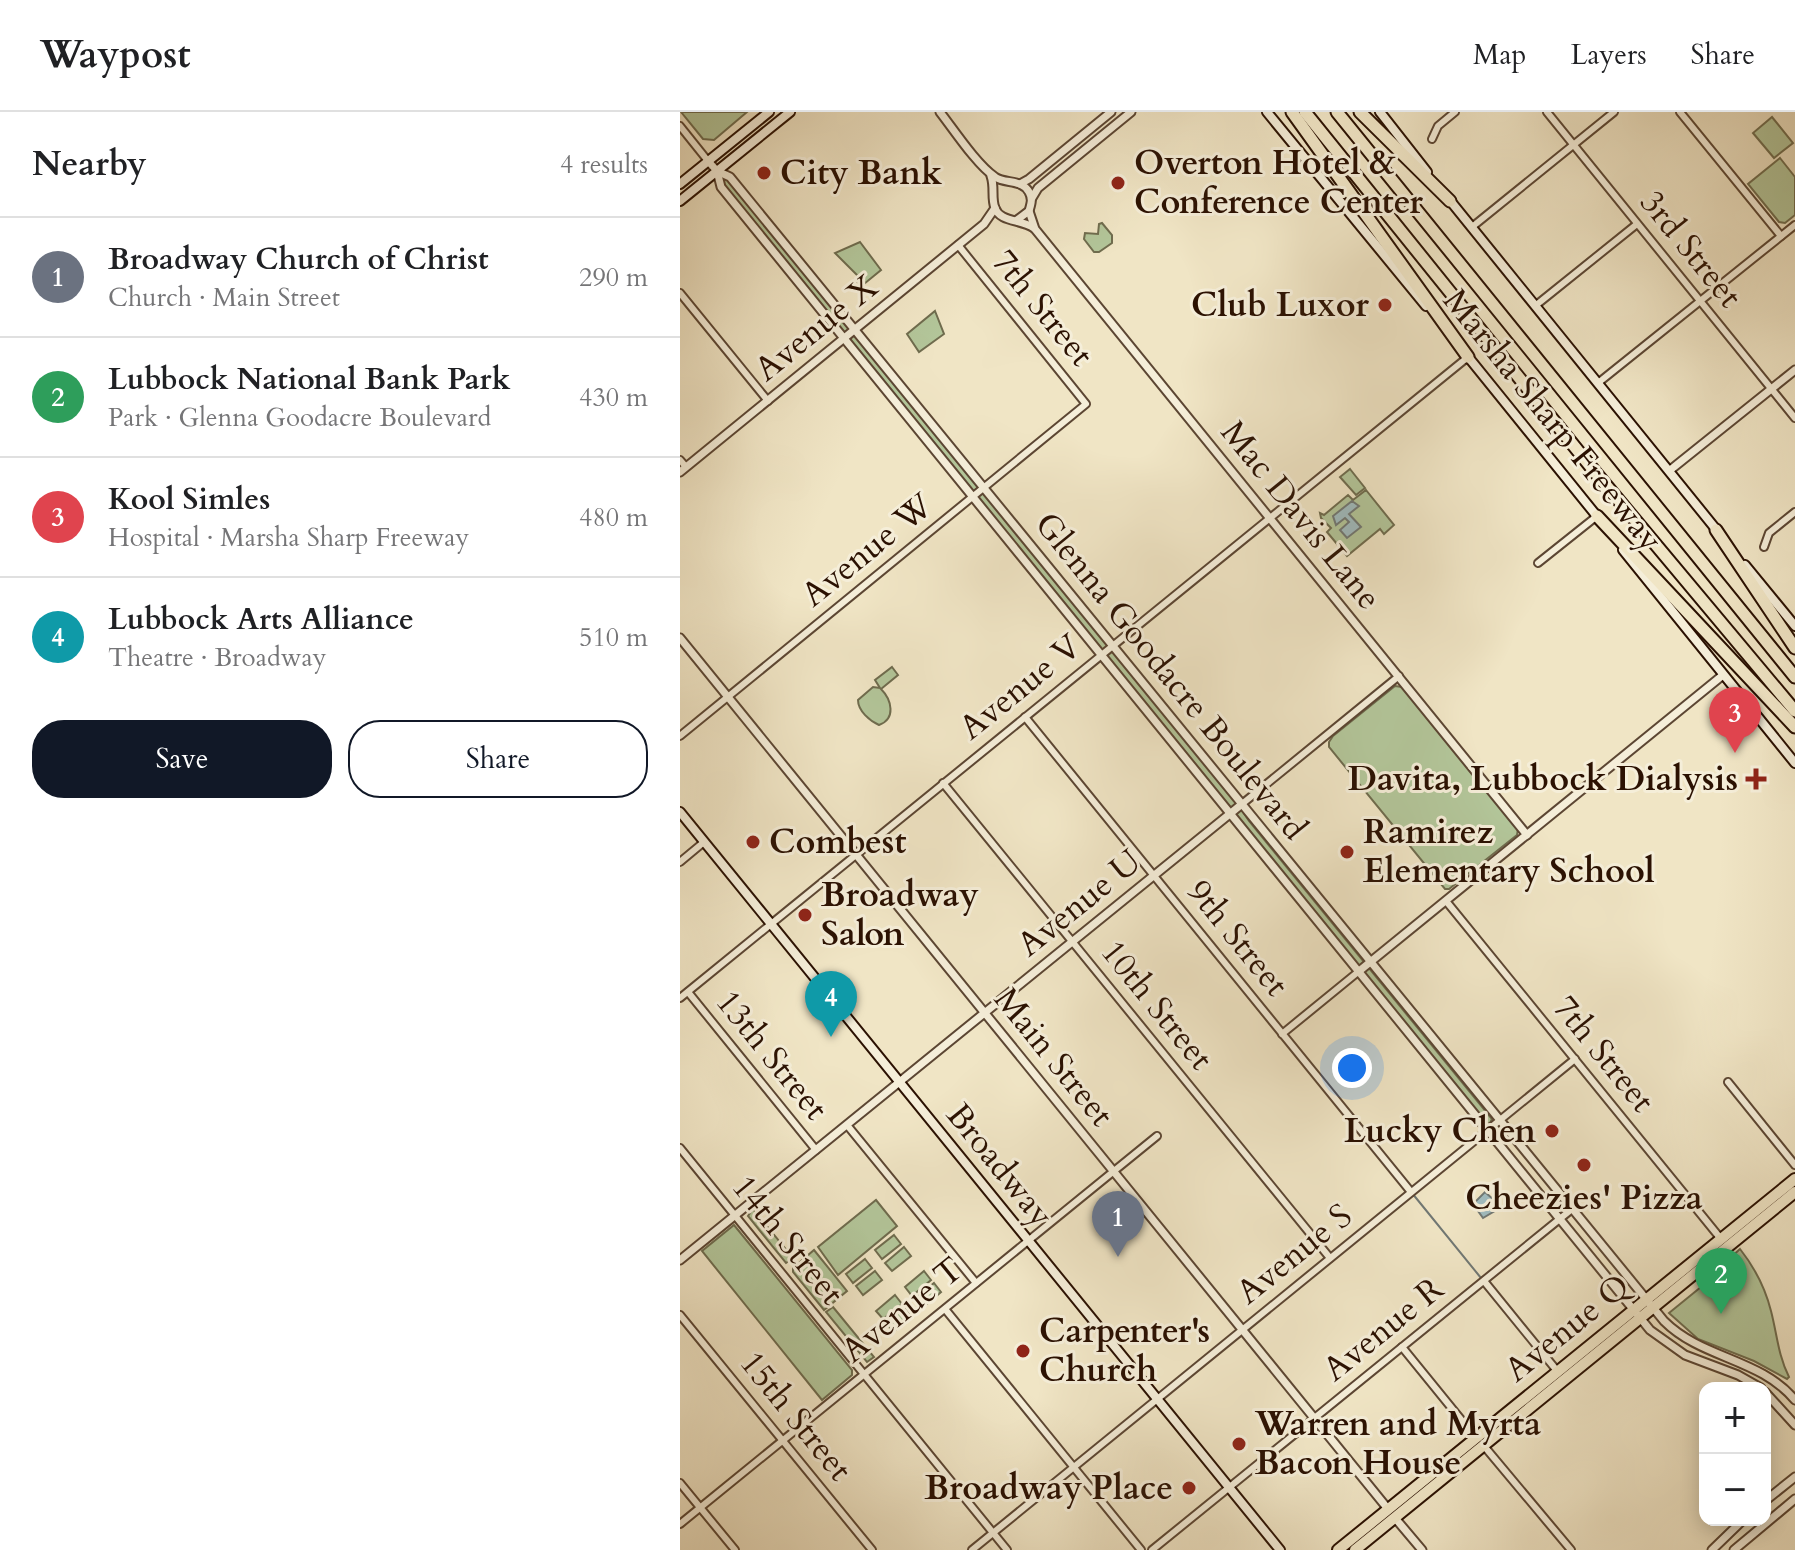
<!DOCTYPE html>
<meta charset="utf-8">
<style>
:root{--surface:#fff;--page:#f6f6f6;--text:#202124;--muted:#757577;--line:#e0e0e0;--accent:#111827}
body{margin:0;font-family:Cardo,serif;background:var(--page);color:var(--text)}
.controls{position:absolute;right:24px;bottom:24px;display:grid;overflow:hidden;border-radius:16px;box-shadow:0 4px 20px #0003}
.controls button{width:72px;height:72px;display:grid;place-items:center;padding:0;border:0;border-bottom:2px solid var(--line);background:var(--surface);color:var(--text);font:40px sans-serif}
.you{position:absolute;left:672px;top:956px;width:28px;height:28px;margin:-20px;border:6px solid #fff;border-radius:50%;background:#1a73e8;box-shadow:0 0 0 12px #1a73e833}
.badge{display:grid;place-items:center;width:52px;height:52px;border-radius:50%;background:var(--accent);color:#fff;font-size:26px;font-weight:700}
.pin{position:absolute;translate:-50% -66px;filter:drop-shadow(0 2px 4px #0008)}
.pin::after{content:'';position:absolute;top:42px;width:28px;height:24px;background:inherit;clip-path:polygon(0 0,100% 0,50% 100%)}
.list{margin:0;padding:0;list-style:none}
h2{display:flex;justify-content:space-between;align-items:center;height:104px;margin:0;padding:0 32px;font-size:34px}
h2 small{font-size:26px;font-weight:400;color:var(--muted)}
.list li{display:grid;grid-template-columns:52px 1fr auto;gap:24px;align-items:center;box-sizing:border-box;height:120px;padding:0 32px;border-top:2px solid var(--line)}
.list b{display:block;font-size:30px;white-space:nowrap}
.list p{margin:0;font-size:26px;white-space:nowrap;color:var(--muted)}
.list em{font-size:26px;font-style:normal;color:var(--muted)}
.actions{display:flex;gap:16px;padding:24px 32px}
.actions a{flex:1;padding:18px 0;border:2px solid var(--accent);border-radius:32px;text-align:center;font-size:28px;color:var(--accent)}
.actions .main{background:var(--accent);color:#fff}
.map{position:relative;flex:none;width:1115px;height:1438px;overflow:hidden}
header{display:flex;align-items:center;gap:48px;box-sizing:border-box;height:112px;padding:0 40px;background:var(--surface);border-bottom:2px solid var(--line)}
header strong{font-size:38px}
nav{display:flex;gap:44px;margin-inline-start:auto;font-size:28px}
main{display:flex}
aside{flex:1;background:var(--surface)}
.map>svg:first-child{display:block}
</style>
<header>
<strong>Waypost</strong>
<nav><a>Map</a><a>Layers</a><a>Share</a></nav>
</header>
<main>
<aside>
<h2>Nearby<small>4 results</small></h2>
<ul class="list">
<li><span class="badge" style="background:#6b7280">1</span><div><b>Broadway Church of Christ</b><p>Church · Main Street</p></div><em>290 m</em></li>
<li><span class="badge" style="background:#2e9e5b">2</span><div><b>Lubbock National Bank Park</b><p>Park · Glenna Goodacre Boulevard</p></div><em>430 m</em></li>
<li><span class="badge" style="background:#e0444e">3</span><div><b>Kool Simles</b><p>Hospital · Marsha Sharp Freeway</p></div><em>480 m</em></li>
<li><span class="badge" style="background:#0f9aa8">4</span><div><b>Lubbock Arts Alliance</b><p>Theatre · Broadway</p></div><em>510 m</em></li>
</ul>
<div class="actions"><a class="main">Save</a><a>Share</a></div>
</aside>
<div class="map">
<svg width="1115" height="1438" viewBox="0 0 1115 1438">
<rect width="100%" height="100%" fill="#f0e5c5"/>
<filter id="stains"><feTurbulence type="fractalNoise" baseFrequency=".0025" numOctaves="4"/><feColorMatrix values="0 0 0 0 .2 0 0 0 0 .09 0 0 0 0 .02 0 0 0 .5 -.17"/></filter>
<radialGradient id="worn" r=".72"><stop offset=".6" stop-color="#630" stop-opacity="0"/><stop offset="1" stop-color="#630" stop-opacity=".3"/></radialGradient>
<!-- green -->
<g fill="#b3c69a" stroke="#6f6c4e" stroke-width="2">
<polygon points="1,0 67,0 34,28 23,27"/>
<polygon points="1092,5 1113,31 1094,46 1073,21"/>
<polygon points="1100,46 1115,65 1115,103 1105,111 1099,110 1068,72"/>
<polygon points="39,61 48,65 551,682 569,709 812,1007 809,1013 806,1014 42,72"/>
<polygon points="422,111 432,123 432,131 419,140 414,140 404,127 405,121 418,122 419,112"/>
<polygon points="180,130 201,158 184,172 177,170 179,165 155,141"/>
<polygon points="255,199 264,222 239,240 227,222"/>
<polygon points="670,357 685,376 676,383 660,365"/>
<polygon points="686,378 714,413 704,422 700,417 667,444 647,420 651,416 641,406 640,401 644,403 668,383 673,388"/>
<path d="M 212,555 L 218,563 L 201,577 C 212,588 216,607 199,613 C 190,609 178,599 178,588 L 193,575 L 200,576 L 195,568 Z"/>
<polygon points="715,574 722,575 838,717 837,723 769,777 765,777 649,635 649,630 653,624"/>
<polygon points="196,1088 217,1114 158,1163 138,1135"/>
<polygon points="73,1097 113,1146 106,1151 68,1104"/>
<polygon points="54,1113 172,1258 172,1263 142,1288 22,1139"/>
<polygon points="214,1123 221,1132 202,1147 195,1138"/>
<polygon points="224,1135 231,1144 212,1159 205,1151"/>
<path d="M 1060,1137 C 1075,1156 1085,1175 1091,1199 C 1097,1222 1098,1243 1109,1265 L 1107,1267 L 1074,1249 L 1018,1227 L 989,1201 L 1048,1153 L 1049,1147 Z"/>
<polygon points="134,1138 167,1179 144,1198 113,1160 113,1156"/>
<polygon points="185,1147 192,1156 173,1171 166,1162"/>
<polygon points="195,1159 202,1168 183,1183 176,1174"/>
<polygon points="244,1159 251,1168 232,1184 225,1175"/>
<polygon points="254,1171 261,1180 242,1196 235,1187"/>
<polygon points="215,1183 222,1192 203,1207 196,1199"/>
<polygon points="153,1195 194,1245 187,1250 146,1200"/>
<polygon points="224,1195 232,1204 213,1220 206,1211"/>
</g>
<!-- water -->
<g fill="#a0bcc0" stroke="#717874" stroke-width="2">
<polygon points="672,389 679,394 669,402 681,415 667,426 660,418 669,410 665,406 656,413 653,404"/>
<polygon points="805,1080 814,1088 818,1097 803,1106 793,1092"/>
</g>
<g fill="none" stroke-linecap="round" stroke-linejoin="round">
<!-- stream -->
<polyline stroke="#717874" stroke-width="2" points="732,1081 801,1166"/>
<!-- minor casing -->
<g stroke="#5c4633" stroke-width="10">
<g id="minor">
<polyline points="867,0 1115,306"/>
<polyline points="1000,0 1101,124"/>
<polyline points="0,14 28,49"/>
<polyline points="752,27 758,14 775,0"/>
<polyline points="792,115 934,0"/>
<polyline points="0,181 88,289"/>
<polyline points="855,194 957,112"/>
<polyline points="918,271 1115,113"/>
<polyline points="0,348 6,355"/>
<polyline points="1084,435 1089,421 1115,400"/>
<polyline points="858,451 917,404"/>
<polyline points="345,605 731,1080"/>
<polyline points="0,624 406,292 278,133"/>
<polyline points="263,671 650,1146"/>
<polyline points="562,692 719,564"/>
<polyline points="0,750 24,730"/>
<polyline points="766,789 1041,1127"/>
<polyline points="8,880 136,1038"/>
<polyline points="0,886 788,245"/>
<polyline points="602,922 678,860"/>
<polyline points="1048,970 1115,1053"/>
<polyline points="167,1013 296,1171"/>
<polyline points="0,1036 327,1438"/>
<polyline points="804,1169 878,1260"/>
<polyline points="265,1197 461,1438"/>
<polyline points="0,1203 192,1438"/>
<polyline points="722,1235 796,1326"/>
<polyline points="804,1334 891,1438"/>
<polyline points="0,1371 55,1438"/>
<polyline points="0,1412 477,1024"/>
<polyline points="292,1438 895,947"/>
<polyline points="472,1438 892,1097"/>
</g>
</g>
<!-- tertiary casing -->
<g stroke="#5c4633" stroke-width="11">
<g id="tertiary">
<path d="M 260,0 C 274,18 297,53 315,65 C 325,72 342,67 349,80 C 353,87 351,92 349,99 L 337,108"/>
<polyline points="28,49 37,59 41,75 970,1218 1005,1243 1058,1263 1081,1276"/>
<path d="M 37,59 L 50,65 L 984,1209 C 1022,1247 1080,1246 1115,1288"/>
<path d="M 311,64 C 315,75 311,86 315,96 C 320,110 340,107 354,116"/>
<polyline points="340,72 349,67 431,0"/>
<polyline points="352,86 358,76 451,0"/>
<polyline points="349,99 355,117 847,723"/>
<polyline points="989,359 1115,258"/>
<polyline points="0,360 304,112 315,96"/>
<polyline points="0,526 708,1397"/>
<polyline points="678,860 1043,563"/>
<polyline points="0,1148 562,692"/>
<polyline points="1085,1280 1115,1313"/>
<polyline points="1085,1389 1115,1365"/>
<polyline points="715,1406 742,1438"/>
<polyline points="1032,1438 1063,1408"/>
<polyline points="1054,1438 1115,1387"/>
</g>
</g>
<!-- secondary casing -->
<g stroke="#2b1102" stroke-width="12">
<g id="secondary">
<polyline points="587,0 746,194"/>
<polyline points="700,0 747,60"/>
<polyline points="0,72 89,0"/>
<polyline points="768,86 1039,421"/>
<polyline points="0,89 110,0"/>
<polyline points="785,241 920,408"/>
<polyline points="943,438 1115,651"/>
<polyline points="1065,453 1115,514"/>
<polyline points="0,700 600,1438"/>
</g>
</g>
<!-- trunk casing -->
<g stroke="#2b1102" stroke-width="14">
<g id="trunk">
<polyline points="658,1438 1115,1067"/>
<polyline points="675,1438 1115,1080"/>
</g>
</g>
<!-- motorway casing -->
<g stroke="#2b1102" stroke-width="15">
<g id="motorway">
<polyline points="612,0 788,245"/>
<polyline points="625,0 915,360 1115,599"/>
<polyline points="657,0 1115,565"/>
<polyline points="680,0 770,89"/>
<polyline points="917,404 1115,615"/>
<polyline points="1036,418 1115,536"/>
</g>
</g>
<!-- minor -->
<use href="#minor" stroke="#f5eed9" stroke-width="6"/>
<!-- tertiary -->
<use href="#tertiary" stroke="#f5eed9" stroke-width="7"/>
<!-- secondary -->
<use href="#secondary" stroke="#f5eed9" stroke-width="8"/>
<!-- trunk -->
<use href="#trunk" stroke="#f0e5c5" stroke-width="10"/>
<!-- motorway -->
<use href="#motorway" stroke="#f0e5c5" stroke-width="11"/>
</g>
<!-- markers -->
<g fill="#8f2418" stroke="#f5eed9" stroke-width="3">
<circle cx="84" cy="61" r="8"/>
<circle cx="438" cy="71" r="8"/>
<circle cx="705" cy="193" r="8"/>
<path d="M1072 655h8v8h8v8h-8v8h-8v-8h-8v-8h8z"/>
<circle cx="73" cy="730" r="8"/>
<circle cx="667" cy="740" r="8"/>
<circle cx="125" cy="803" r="8"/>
<circle cx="872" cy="1019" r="8"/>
<circle cx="904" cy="1053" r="8"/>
<circle cx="343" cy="1239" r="8"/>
<circle cx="559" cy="1332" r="8"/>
<circle cx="509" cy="1376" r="8"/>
</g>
<g text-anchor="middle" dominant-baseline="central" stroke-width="6" stroke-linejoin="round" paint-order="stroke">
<!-- poi labels -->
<g font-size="34" font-weight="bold" fill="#2b1102" stroke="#f5eed9" text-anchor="start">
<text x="454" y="51">Overton Hotel &amp;<tspan x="454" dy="39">Conference Center</tspan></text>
<text x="100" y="61">City Bank</text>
<text x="689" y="193" text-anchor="end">Club Luxor</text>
<text x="1058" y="667" text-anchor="end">Davita, Lubbock Dialysis</text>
<text x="683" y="720">Ramirez<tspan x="683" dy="39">Elementary School</tspan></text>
<text x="89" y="730">Combest</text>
<text x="141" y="783">Broadway<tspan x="141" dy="39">Salon</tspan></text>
<text x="856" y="1019" text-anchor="end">Lucky Chen</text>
<text x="904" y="1086" text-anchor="middle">Cheezies' Pizza</text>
<text x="359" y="1219">Carpenter's<tspan x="359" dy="39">Church</tspan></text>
<text x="575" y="1312">Warren and Myrta<tspan x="575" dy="39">Bacon House</tspan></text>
<text x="493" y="1376" text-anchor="end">Broadway Place</text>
</g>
<!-- street labels -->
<g font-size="34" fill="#2b1102" stroke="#f5eed9">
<text transform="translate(1011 137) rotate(51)">3rd Street</text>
<text transform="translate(363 196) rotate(51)">7th Street</text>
<text transform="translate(136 216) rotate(-39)">Avenue X</text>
<text transform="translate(873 308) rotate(51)">Marsha Sharp Freeway</text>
<text transform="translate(621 403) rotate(51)">Mac Davis Lane</text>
<text transform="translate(187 438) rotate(-39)">Avenue W</text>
<text transform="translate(491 564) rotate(51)">Glenna Goodacre Boulevard</text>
<text transform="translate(340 575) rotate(-39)">Avenue V</text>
<text transform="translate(399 791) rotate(-39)">Avenue U</text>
<text transform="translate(558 826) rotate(51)">9th Street</text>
<text transform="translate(477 893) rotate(51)">10th Street</text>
<text transform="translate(924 942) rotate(51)">7th Street</text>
<text transform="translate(92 943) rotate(51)">13th Street</text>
<text transform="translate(374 945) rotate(51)">Main Street</text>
<text transform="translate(320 1053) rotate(51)">Broadway</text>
<text transform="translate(108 1128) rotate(51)">14th Street</text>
<text transform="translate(614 1142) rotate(-39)">Avenue S</text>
<text transform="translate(222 1198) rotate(-39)">Avenue T</text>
<text transform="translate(887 1216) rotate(-39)">Avenue Q</text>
<text transform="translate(703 1217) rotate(-39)">Avenue R</text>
<text transform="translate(116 1304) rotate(51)">15th Street</text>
</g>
</g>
<rect width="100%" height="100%" filter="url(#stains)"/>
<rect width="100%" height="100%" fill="url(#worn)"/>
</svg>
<div class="controls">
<button>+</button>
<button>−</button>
</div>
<div class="you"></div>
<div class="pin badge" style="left:438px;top:1145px;background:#6b7280">1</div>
<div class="pin badge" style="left:1041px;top:1202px;background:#2e9e5b">2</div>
<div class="pin badge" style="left:1055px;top:641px;background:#e0444e">3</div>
<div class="pin badge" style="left:151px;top:925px;background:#0f9aa8">4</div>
</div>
</main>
